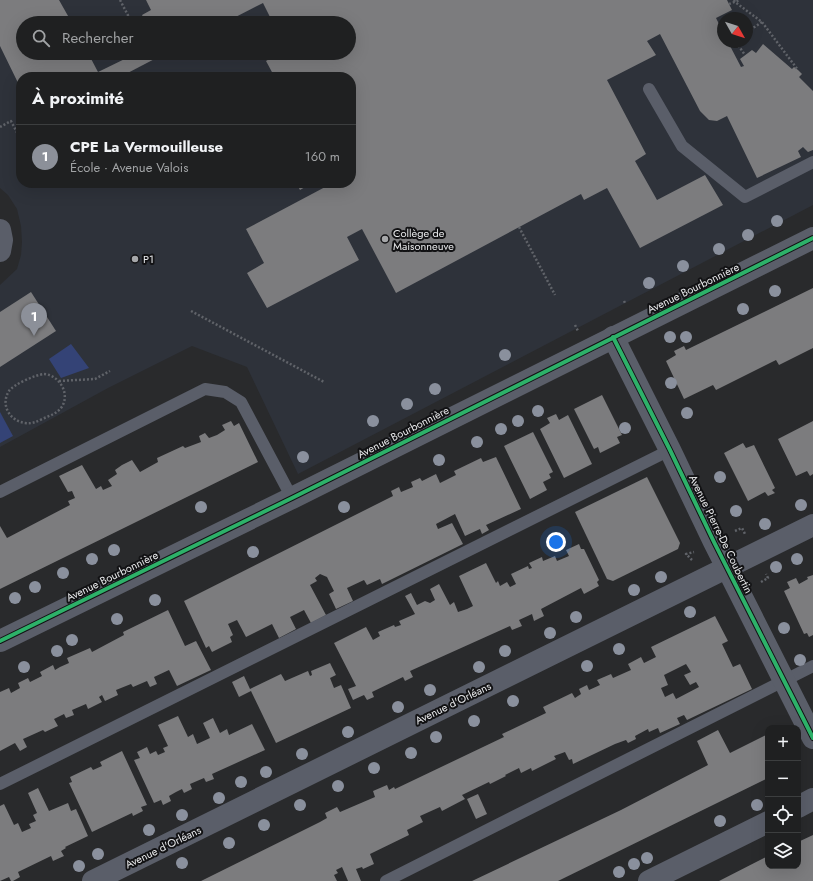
<!DOCTYPE html>
<html lang="fr">
<meta charset="utf-8">
<style>
:root{--surface:#1f2021;--page:#2c2d2e;--text:#f1f3f6;--muted:#a1a3a5;--line:#3c3e3f;--accent:#8c9099}
body{margin:0;font-family:Jost,sans-serif;background:var(--page);color:var(--text)}
.controls{position:absolute;right:12px;bottom:12px;display:grid;overflow:hidden;border-radius:8px;box-shadow:0 4px 16px #0002}
.controls button{width:36px;height:36px;display:grid;place-items:center;padding:0;border:0;border-bottom:1px solid var(--line);background:var(--surface);color:var(--text);font:20px sans-serif}
.compass{position:absolute;left:717px;top:12px;width:36px;height:36px;border-radius:50%;background:var(--surface);box-shadow:0 4px 16px #0002;rotate:129deg}
.you{position:absolute;left:556px;top:542px;width:14px;height:14px;margin:-10px;border:3px solid #fff;border-radius:50%;background:#1a73e8;box-shadow:0 0 0 6px #1a73e833}
.badge{display:grid;place-items:center;width:26px;height:26px;border-radius:50%;background:var(--accent);color:#fff;font-size:13px;font-weight:700}
.pin{position:absolute;translate:-50% -33px;filter:drop-shadow(0 1px 2px #0008)}
.pin::after{content:'';position:absolute;top:21px;width:14px;height:12px;background:inherit;clip-path:polygon(0 0,100% 0,50% 100%)}
.list{margin:0;padding:0;list-style:none}
h2{display:flex;justify-content:space-between;align-items:center;height:52px;margin:0;padding:0 16px;font-size:17px}
h2 small{font-size:13px;font-weight:400;color:var(--muted)}
.list li{display:grid;grid-template-columns:26px 1fr auto;gap:12px;align-items:center;box-sizing:border-box;height:64px;padding:0 16px;border-top:1px solid var(--line)}
.list b{display:block;font-size:15px;white-space:nowrap}
.list p{margin:0;font-size:13px;white-space:nowrap;color:var(--muted)}
.list em{font-size:13px;font-style:normal;color:var(--muted)}
.icon{flex:none;width:22px;height:22px;fill:none;stroke:currentColor;stroke-width:2;stroke-linecap:round;stroke-linejoin:round}
.map{position:relative;flex:none;width:813px;height:881px;overflow:hidden}
.search{position:absolute;background:var(--surface);box-shadow:0 4px 16px #0002;left:16px;top:16px;width:340px;height:44px;display:flex;align-items:center;gap:10px;box-sizing:border-box;padding:0 14px;border-radius:22px;color:var(--muted);font-size:15px}
.panel{position:absolute;background:var(--surface);box-shadow:0 4px 16px #0002;left:16px;top:72px;width:340px;height:116px;border-radius:16px}
.map>svg:first-child{display:block}
</style>
<div class="map">
<svg width="813" height="881" viewBox="0 0 813 881">
<rect width="100%" height="100%" fill="#292a2c"/>
<!-- built -->
<path fill="#2e323a" fill-rule="evenodd" d="M 0,0 L 813,0 L 813,205 L 298,474 L 247,367 L 192,346 L 108,388 L 0,447 L 0,285 L 17,269 L 21,255 L 22,242 L 21,226 L 17,209 L 8,195 L 0,188 ZM 723,18 L 747,18 L 747,42 L 723,42 ZM 23,23 L 349,23 L 349,53 L 23,53 ZM 21,77 L 351,77 L 351,183 L 21,183 Z"/>
<!-- green -->
<g fill="#344376">
<polygon points="71,344 89,368 61,378 49,359"/>
<polygon points="0,412 13,436 0,443"/>
</g>
<!-- building -->
<g fill="#7c7c7e" fill-rule="evenodd">
<polygon points="0,0 59,0 72,23 23,23 23,53 88,53 98,72 137,53 166,53 120,77 21,77 21,89 0,46"/>
<polygon points="146,0 727,0 732,10 716,18 723,32 723,42 728,42 741,67 744,66 740,59 752,50 756,53 763,44 792,69 794,67 798,70 802,74 799,77 813,91 813,150 808,152 803,147 798,151 801,157 757,178 727,116 717,121 709,120 700,111 660,34 647,41 656,55 607,80 646,154 635,161 657,200 705,175 723,205 640,248 607,188 584,200 581,194 396,293 362,229 347,237 359,260 267,308 247,273 264,263 246,229 327,186 325,183 351,183 351,77 267,77 273,74 266,61 279,53 349,53 349,23 273,23 263,3 224,23 146,23 142,15 151,10"/>
<polygon points="296,183 312,183 300,190"/>
<polygon points="813,288 813,348 779,365 776,360 716,390 713,385 684,399 666,361 676,355 674,351 684,346 686,350"/>
<polygon points="31,292 56,331 0,367 0,312"/>
<polygon points="602,395 622,435 617,437 620,443 600,453 598,447 594,449 574,409"/>
<polygon points="556,414 559,420 568,415 592,464 564,478 540,429 550,423 547,418"/>
<polygon points="231,421 234,426 239,423 258,462 0,589 0,526 7,538 70,505 68,501 75,498 72,491 68,492 59,476 82,465 96,489 101,486 103,490 112,486 108,480 117,474 115,470 122,465 132,460 140,472 158,462 157,458 183,446 185,448 201,442 199,436 205,433 209,438 217,435 225,430 222,425"/>
<polygon points="813,421 813,474 810,476 807,471 796,476 778,439"/>
<polygon points="533,432 553,472 549,474 551,478 543,482 547,490 530,499 504,446"/>
<polygon points="743,443 746,448 754,445 775,488 772,490 775,493 768,496 765,492 748,501 724,453"/>
<polygon points="496,457 521,509 486,525 489,530 482,534 480,529 465,536 455,514 436,524 438,529 452,523 463,544 382,584 380,579 367,585 364,580 347,588 353,601 336,609 329,594 334,591 327,577 320,574 315,578 317,581 310,585 326,615 311,623 304,610 290,617 296,629 279,638 272,624 246,637 237,620 228,624 233,635 230,637 232,642 212,652 209,646 206,648 184,601 393,496 391,491 399,487 401,492 413,487 411,482 420,478 422,481 436,474 440,483 456,475 454,471 481,458 483,462"/>
<polygon points="647,477 680,543 678,549 613,581 607,579 575,512"/>
<polygon points="579,544 581,549 584,549 599,580 597,582 599,586 584,594 581,588 541,609 544,616 534,621 532,614 519,620 522,626 512,630 510,626 410,671 413,677 405,681 403,677 372,692 374,697 367,700 364,695 353,700 348,689 356,686 334,643 366,627 373,640 380,636 378,632 394,625 395,627 401,625 399,621 415,614 405,596 411,593 417,605 425,601 430,603 435,600 430,589 439,584 450,605 454,602 458,612 467,609 473,606 459,576 486,563 496,583 498,581 500,586 507,582 510,587 516,584 511,574 528,566 529,569 532,568 529,563 542,557 543,561 555,556 557,561 569,556 566,550"/>
<polygon points="813,575 813,635 809,637 807,633 804,634 784,591 790,588 787,582 796,578 799,584 808,579 807,577"/>
<polygon points="168,610 185,646 196,641 211,670 177,686 169,670 154,677 157,684 150,687 147,681 133,687 131,684 116,690 118,695 105,701 102,695 99,697 102,702 88,709 86,704 72,710 74,715 66,718 64,714 54,719 58,726 45,732 43,730 23,739 27,747 20,751 15,743 0,751 0,692 9,688 11,693 20,688 18,683 28,678 30,682 42,676 40,672 53,665 55,670 60,667 69,663 67,658 90,648 92,652 124,635 123,632"/>
<path d="M 715,616 L 728,641 L 722,644 L 733,667 L 740,664 L 752,689 L 687,720 L 684,715 L 677,718 L 680,724 L 660,733 L 658,728 L 649,732 L 648,729 L 635,736 L 636,739 L 628,743 L 626,740 L 615,744 L 573,764 L 572,759 L 569,760 L 565,752 L 554,756 L 556,759 L 532,771 L 531,768 L 521,773 L 519,768 L 505,775 L 506,776 L 490,784 L 489,782 L 462,795 L 465,799 L 442,811 L 440,807 L 420,816 L 423,822 L 407,830 L 409,835 L 370,854 L 374,864 L 363,869 L 362,867 L 356,869 L 361,881 L 348,881 L 342,867 L 336,870 L 338,873 L 334,875 L 337,881 L 201,881 L 320,822 L 327,818 L 325,813 L 337,807 L 340,812 L 375,797 L 373,791 L 387,785 L 389,790 L 394,787 L 395,789 L 504,737 L 502,734 L 546,713 L 543,707 L 572,693 L 575,698 L 581,694 L 579,689 L 587,685 L 589,690 L 600,685 L 597,680 L 611,674 L 613,678 L 631,670 L 628,664 L 641,657 L 644,663 L 656,657 L 651,647 ZM 686,664 L 691,672 L 684,675 L 690,685 L 696,682 L 699,687 L 676,699 L 673,693 L 665,697 L 661,688 L 668,685 L 664,675 Z"/>
<polygon points="330,663 336,675 330,678 334,688 341,685 351,708 276,743 251,691 239,697 232,682 244,676 250,689 281,674 285,681 308,671 310,676 312,675 311,671"/>
<polygon points="178,716 188,737 193,734 197,744 210,738 203,723 213,718 220,733 227,729 229,735 252,724 265,750 212,774 214,779 206,782 204,778 190,784 192,789 184,793 182,789 176,792 169,796 171,801 163,805 161,800 154,803 134,760 140,758 137,752 147,747 150,754 156,751 158,755 165,752 163,748 168,746 158,725"/>
<polygon points="718,730 730,753 768,734 768,778 558,881 472,881 621,810 708,765 697,741"/>
<polygon points="122,751 147,805 141,807 143,811 133,816 132,813 92,832 69,783 72,782 70,777 91,767 93,770 102,766 100,762"/>
<polygon points="38,788 49,811 68,803 71,811 76,809 88,836 65,847 66,848 61,851 64,856 53,861 51,856 18,872 20,877 13,881 11,881 9,877 0,881 0,806 4,804 14,825 18,823 22,832 31,828 29,824 36,821 33,815 37,813 28,793"/>
<polygon points="478,794 487,814 476,819 467,799"/>
<polygon points="813,835 813,881 719,881 768,856 768,866 798,866 798,842"/>
</g>
<g fill="none" stroke-linecap="round" stroke-linejoin="round">
<!-- path -->
<g stroke="#606369" stroke-width="2.5" stroke-dasharray="2 2" stroke-linecap="butt">
<polyline points="120,0 132,23"/>
<polyline points="734,0 735,2 762,22 798,70"/>
<polyline points="729,4 740,0"/>
<polyline points="747,32 762,22"/>
<polyline points="736,42 745,55"/>
<polyline points="0,127 11,121 21,140"/>
<polyline points="519,227 555,295"/>
<polyline points="624,301 625,303"/>
<polyline points="191,311 324,382"/>
<polyline points="575,325 578,331"/>
<path d="M 44,374 C 60,375 71,395 61,408 C 56,414 49,416 42,419 C 36,422 32,424 25,423 C 10,421 0,405 9,391 C 14,384 35,375 44,374 Z"/>
<polyline points="59,381 95,379 110,371"/>
<polyline points="735,531 742,528 745,534"/>
<polyline points="692,560 686,554 694,552"/>
<polyline points="761,582 768,578 766,574"/>
</g>
<!-- lane -->
<g stroke="#5a5e69" stroke-width="12">
<polyline points="649,89 682,146 745,197 813,162"/>
<polyline points="0,492 205,389 225,392 241,402 292,498"/>
<polyline points="0,784 670,450"/>
<polyline points="386,881 813,666"/>
</g>
<!-- street -->
<g stroke="#5a5e69" stroke-width="22">
<polyline points="0,230 2,240 0,251"/>
<polyline points="613,337 670,450 714,542 813,738"/>
<polyline points="0,641 292,498 813,238"/>
<polyline points="798,807 813,799"/>
<polyline points="93,881 813,525"/>
<polyline points="649,881 768,822"/>
</g>
<!-- cycleway casing -->
<g stroke="#121214" stroke-width="6">
<g id="cycleway">
<polyline points="613,337 670,450 714,542 813,738"/>
<polyline points="0,641 292,498 813,238"/>
</g>
</g>
<!-- cycleway -->
<use href="#cycleway" stroke="#2db169" stroke-width="4"/>
</g>
<!-- trees -->
<g fill="#8a909d">
<circle cx="777" cy="221" r="6"/>
<circle cx="748" cy="235" r="6"/>
<circle cx="719" cy="249" r="6"/>
<circle cx="683" cy="266" r="6"/>
<circle cx="649" cy="283" r="6"/>
<circle cx="775" cy="291" r="6"/>
<circle cx="743" cy="309" r="6"/>
<circle cx="670" cy="337" r="6"/>
<circle cx="686" cy="337" r="6"/>
<circle cx="505" cy="355" r="6"/>
<circle cx="671" cy="383" r="6"/>
<circle cx="435" cy="389" r="6"/>
<circle cx="407" cy="404" r="6"/>
<circle cx="538" cy="411" r="6"/>
<circle cx="687" cy="413" r="6"/>
<circle cx="373" cy="421" r="6"/>
<circle cx="518" cy="421" r="6"/>
<circle cx="625" cy="428" r="6"/>
<circle cx="501" cy="429" r="6"/>
<circle cx="477" cy="442" r="6"/>
<circle cx="303" cy="457" r="6"/>
<circle cx="439" cy="460" r="6"/>
<circle cx="720" cy="477" r="6"/>
<circle cx="801" cy="505" r="6"/>
<circle cx="201" cy="507" r="6"/>
<circle cx="344" cy="507" r="6"/>
<circle cx="736" cy="511" r="6"/>
<circle cx="765" cy="524" r="6"/>
<circle cx="114" cy="550" r="6"/>
<circle cx="253" cy="552" r="6"/>
<circle cx="92" cy="559" r="6"/>
<circle cx="797" cy="559" r="6"/>
<circle cx="776" cy="567" r="6"/>
<circle cx="63" cy="573" r="6"/>
<circle cx="661" cy="577" r="6"/>
<circle cx="35" cy="587" r="6"/>
<circle cx="634" cy="590" r="6"/>
<circle cx="15" cy="598" r="6"/>
<circle cx="155" cy="600" r="6"/>
<circle cx="690" cy="612" r="6"/>
<circle cx="576" cy="617" r="6"/>
<circle cx="117" cy="619" r="6"/>
<circle cx="784" cy="628" r="6"/>
<circle cx="550" cy="633" r="6"/>
<circle cx="72" cy="640" r="6"/>
<circle cx="619" cy="649" r="6"/>
<circle cx="57" cy="651" r="6"/>
<circle cx="505" cy="651" r="6"/>
<circle cx="800" cy="660" r="6"/>
<circle cx="587" cy="666" r="6"/>
<circle cx="24" cy="667" r="6"/>
<circle cx="479" cy="667" r="6"/>
<circle cx="430" cy="690" r="6"/>
<circle cx="513" cy="701" r="6"/>
<circle cx="398" cy="707" r="6"/>
<circle cx="474" cy="721" r="6"/>
<circle cx="348" cy="732" r="6"/>
<circle cx="436" cy="737" r="6"/>
<circle cx="411" cy="753" r="6"/>
<circle cx="302" cy="754" r="6"/>
<circle cx="374" cy="768" r="6"/>
<circle cx="266" cy="772" r="6"/>
<circle cx="241" cy="782" r="6"/>
<circle cx="338" cy="786" r="6"/>
<circle cx="219" cy="798" r="6"/>
<circle cx="300" cy="805" r="6"/>
<circle cx="757" cy="805" r="6"/>
<circle cx="182" cy="815" r="6"/>
<circle cx="720" cy="821" r="6"/>
<circle cx="264" cy="825" r="6"/>
<circle cx="149" cy="830" r="6"/>
<circle cx="229" cy="843" r="6"/>
<circle cx="98" cy="854" r="6"/>
<circle cx="647" cy="858" r="6"/>
<circle cx="182" cy="863" r="6"/>
<circle cx="634" cy="864" r="6"/>
<circle cx="79" cy="866" r="6"/>
<circle cx="619" cy="872" r="6"/>
</g>
<!-- markers -->
<g fill="#a6a7a9" stroke="#121214" stroke-width="1.5">
<circle cx="385" cy="239" r="4"/>
<circle cx="135" cy="259" r="4"/>
</g>
<g text-anchor="middle" dominant-baseline="central" stroke-width="4" stroke-linejoin="round" paint-order="stroke">
<!-- poi labels -->
<g font-size="11" fill="#e9eaec" stroke="#121214" text-anchor="start">
<text x="393" y="233">Collège de<tspan x="393" dy="13">Maisonneuve</tspan></text>
<text x="143" y="259">P1</text>
</g>
<!-- street labels -->
<g font-size="11" fill="#e9eaec" stroke="#121214">
<text transform="translate(693 288) rotate(-26)">Avenue Bourbonnière</text>
<text transform="translate(403 432) rotate(-27)">Avenue Bourbonnière</text>
<text transform="translate(721 534) rotate(64)">Avenue Pierre-De Coubertin</text>
<text transform="translate(112 576) rotate(-26)">Avenue Bourbonnière</text>
<text transform="translate(453 703) rotate(-26)">Avenue d'Orléans</text>
<text transform="translate(163 847) rotate(-26)">Avenue d'Orléans</text>
</g>
</g>
</svg>
<div class="controls">
<button>+</button>
<button>−</button>
<button><svg class="icon" aria-label="locate" viewBox="0 0 24 24"><circle cx="12" cy="12" r="6"/><path d="M12 2v4M12 18v4M2 12h4M18 12h4"/></svg></button>
<button><svg class="icon" aria-label="layers" viewBox="0 0 24 24"><path d="M12 4l9 5-9 5-9-5zM3 14l9 5 9-5"/></svg></button>
</div>
<svg class="compass" viewBox="-18 -18 36 36"><path d="M0-13l5 13h-10z" fill="#e53935"/><path d="M0 13l5-13h-10z" fill="#a1a3a5"/></svg>
<div class="you"></div>
<div class="pin badge" style="left:34px;top:336px">1</div>
<div class="search"><svg class="icon" aria-label="search" viewBox="0 0 24 24"><circle cx="10" cy="10" r="6"/><path d="M15 15l6 6"/></svg>Rechercher</div>
<section class="panel">
<h2>À proximité<small></small></h2>
<ul class="list">
<li><span class="badge">1</span><div><b>CPE La Vermouilleuse</b><p>École · Avenue Valois</p></div><em>160 m</em></li>
</ul>
</section>
</div>
